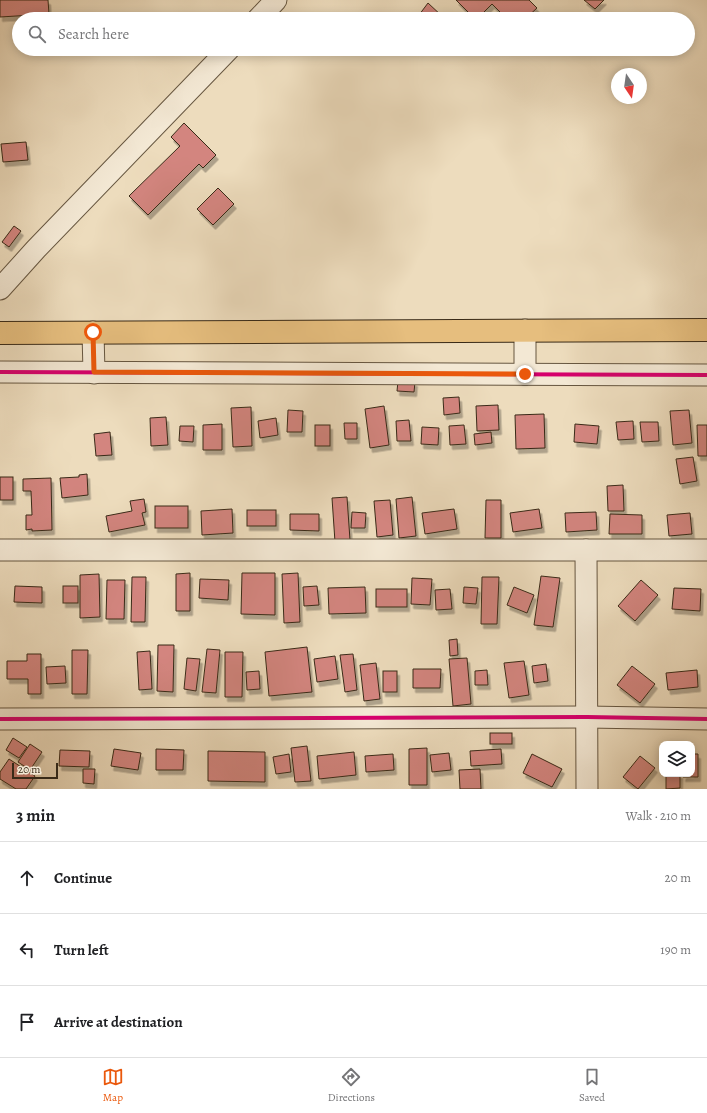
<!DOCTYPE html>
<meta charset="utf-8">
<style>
:root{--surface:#fff;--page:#f6f6f6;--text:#202124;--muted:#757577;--line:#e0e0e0;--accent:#ea580c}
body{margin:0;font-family:Alegreya,serif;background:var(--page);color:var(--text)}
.controls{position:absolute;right:12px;bottom:12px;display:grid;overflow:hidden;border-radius:8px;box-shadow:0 2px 10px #0003}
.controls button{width:36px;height:36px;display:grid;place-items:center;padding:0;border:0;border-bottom:1px solid var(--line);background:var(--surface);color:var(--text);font:20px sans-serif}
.compass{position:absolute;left:611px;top:68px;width:36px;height:36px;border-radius:50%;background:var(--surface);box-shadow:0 2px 10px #0003;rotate:167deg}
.scale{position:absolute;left:12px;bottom:10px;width:46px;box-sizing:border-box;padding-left:4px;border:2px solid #392a17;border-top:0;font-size:11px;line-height:14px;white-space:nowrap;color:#392a17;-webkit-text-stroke:3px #f3e8d4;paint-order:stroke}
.stop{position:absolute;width:12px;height:12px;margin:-9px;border:3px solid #ea580c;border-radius:50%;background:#fff}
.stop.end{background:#ea580c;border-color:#fff;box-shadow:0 1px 4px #0008}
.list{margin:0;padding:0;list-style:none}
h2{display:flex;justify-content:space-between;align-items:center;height:52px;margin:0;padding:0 16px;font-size:17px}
h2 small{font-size:13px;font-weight:400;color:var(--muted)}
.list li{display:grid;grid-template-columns:26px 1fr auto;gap:12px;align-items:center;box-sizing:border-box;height:72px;padding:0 16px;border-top:1px solid var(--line)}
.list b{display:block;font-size:15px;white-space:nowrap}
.list em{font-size:13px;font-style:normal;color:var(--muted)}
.icon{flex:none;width:22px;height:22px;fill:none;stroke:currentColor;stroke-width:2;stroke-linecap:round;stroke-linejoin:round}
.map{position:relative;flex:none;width:707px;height:789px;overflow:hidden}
.search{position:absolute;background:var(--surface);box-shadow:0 2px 10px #0003;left:12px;right:12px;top:12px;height:44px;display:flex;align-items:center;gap:10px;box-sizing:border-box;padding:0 14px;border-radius:22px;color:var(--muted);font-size:15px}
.sheet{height:268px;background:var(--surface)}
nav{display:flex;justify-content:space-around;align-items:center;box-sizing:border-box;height:56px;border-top:1px solid var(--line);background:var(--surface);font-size:11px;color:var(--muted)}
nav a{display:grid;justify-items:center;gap:2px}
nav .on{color:var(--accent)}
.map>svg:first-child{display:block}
</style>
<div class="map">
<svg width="707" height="789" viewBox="0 0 707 789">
<defs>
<filter id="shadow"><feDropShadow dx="2.5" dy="4.5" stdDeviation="0" flood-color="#0004"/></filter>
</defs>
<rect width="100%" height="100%" fill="#eddcbd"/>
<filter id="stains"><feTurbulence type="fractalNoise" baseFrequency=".005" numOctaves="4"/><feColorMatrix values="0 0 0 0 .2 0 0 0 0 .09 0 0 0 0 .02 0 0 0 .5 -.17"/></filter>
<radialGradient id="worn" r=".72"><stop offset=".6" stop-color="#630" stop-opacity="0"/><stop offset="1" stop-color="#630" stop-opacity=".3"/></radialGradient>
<!-- building -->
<g fill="#d3857f" stroke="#392a17" filter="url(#shadow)">
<polygon points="0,0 48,0 49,14 0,17"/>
<polygon points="456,0 529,0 537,8 525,19 507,19 492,4 477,19 475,19"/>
<polygon points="584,0 604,0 595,9"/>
<polygon points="428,3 443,17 440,19 416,19"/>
<polygon points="184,123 216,155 203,168 199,164 148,215 129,196 180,146 171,137"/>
<polygon points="26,142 28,160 3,162 1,144"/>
<polygon points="218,188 234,204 213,225 197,209"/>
<polygon points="14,226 21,231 9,247 2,242"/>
<polygon points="398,381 415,382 414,392 397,391"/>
<polygon points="459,397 460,413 444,415 443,398"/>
<polygon points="498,405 499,430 477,431 476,406"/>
<polygon points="384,406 389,445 370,448 365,409"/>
<polygon points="251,407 252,446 233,447 231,408"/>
<polygon points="288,410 303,411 302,432 287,432"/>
<polygon points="689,410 692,443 673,445 670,411"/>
<polygon points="544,414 545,448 516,449 515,415"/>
<polygon points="166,417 168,445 151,446 150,418"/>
<polygon points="276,418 278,435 260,438 258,421"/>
<polygon points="409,420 411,441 397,441 396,421"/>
<polygon points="633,421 634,439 618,440 616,422"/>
<polygon points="640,422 658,422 659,441 642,442"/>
<polygon points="344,423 357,423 357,439 345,439"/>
<polygon points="222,424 222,450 203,450 203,425"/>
<polygon points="575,424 599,426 597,444 574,442"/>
<rect x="315" y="425" width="15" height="21"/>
<polygon points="464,425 466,444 450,445 449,426"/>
<polygon points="697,425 707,425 707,456 698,456"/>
<polygon points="180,426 194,426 193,442 179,441"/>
<polygon points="422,427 439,428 438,445 421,444"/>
<polygon points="110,432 112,455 96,456 94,434"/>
<polygon points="491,432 492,443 475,445 474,434"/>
<polygon points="693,457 697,481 680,484 676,459"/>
<polygon points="87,474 88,495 62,498 60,478 79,477 79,475"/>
<rect x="0" y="477" width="13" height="23"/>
<polygon points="51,478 52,530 32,531 32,529 26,530 26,515 32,515 31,491 23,491 23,479"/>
<polygon points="623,485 624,511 608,511 607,486"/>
<polygon points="347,497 350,540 335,542 332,498"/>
<polygon points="412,497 416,536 399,538 396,499"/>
<polygon points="144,499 146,512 142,513 145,525 109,532 106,516 132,511 130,501"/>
<polygon points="390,500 393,535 377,537 374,501"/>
<polygon points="486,500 501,500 501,538 485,538"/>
<rect x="155" y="506" width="33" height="22"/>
<polygon points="232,509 233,533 202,535 201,511"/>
<polygon points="454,509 457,529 425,534 422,513"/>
<polygon points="539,509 542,528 513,532 510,513"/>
<rect x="247" y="510" width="29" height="16"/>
<polygon points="352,512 366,513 365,528 351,528"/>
<polygon points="596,512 597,530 566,532 565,513"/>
<polygon points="690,513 692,534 669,536 667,515"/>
<polygon points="290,514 319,514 319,531 290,530"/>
<polygon points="610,514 642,515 642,534 609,534"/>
<polygon points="190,573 190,611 176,611 176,574"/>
<polygon points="242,573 275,573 275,615 241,614"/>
<polygon points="298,573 300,622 284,623 282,574"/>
<polygon points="99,574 100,617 80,618 80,575"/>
<polygon points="541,576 560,578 553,627 534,625"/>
<polygon points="132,577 146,577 145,622 131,622"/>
<polygon points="482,577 499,577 497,624 481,624"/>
<polygon points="412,578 432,579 430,605 411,604"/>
<polygon points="200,579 229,580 228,600 199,598"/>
<polygon points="107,580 125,580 124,619 106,619"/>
<polygon points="641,580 658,595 635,621 618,606"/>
<polygon points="15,586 42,587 42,603 14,602"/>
<rect x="63" y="586" width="15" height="17"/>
<polygon points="317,586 319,605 304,606 303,587"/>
<polygon points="365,587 366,613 329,614 328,588"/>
<polygon points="464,587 478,588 476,604 463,603"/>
<polygon points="514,587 534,595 527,613 507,605"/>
<polygon points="674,588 701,589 700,611 672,609"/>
<rect x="376" y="589" width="31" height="18"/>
<polygon points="450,589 452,609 436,610 435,590"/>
<polygon points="457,639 458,655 450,656 449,640"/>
<polygon points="158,645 174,645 173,692 157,691"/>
<polygon points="307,647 312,692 269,696 265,652"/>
<polygon points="207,649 220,650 216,693 202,692"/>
<polygon points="72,650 88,650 87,694 72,694"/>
<polygon points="150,651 152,689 139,690 137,652"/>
<polygon points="225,652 243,652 242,697 225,697"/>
<polygon points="27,654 41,654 41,694 28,694 28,679 7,679 7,661 27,661"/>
<polygon points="353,654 357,690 345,692 340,655"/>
<polygon points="335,656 338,679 317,682 314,659"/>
<polygon points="187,658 200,659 196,691 184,689"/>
<polygon points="467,658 471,704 453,706 449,659"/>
<polygon points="524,661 529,695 509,698 504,663"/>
<polygon points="376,663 380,699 364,701 360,665"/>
<polygon points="546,664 548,681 534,683 532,666"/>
<polygon points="65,666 66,683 47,684 46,667"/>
<polygon points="632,666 655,684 640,703 617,685"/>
<polygon points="413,669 441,669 440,688 413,688"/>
<polygon points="487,670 488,685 475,685 475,671"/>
<polygon points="697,670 698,687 668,690 666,673"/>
<polygon points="259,671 260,689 247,690 246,672"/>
<rect x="383" y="671" width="14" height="21"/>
<rect x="490" y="733" width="22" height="11"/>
<polygon points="13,738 27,747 19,758 6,750"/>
<polygon points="30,744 42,752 30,770 18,762"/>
<polygon points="307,746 311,781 295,782 291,748"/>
<polygon points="427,748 427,785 409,785 409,749"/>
<polygon points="114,749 141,753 138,770 111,766"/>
<polygon points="156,749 184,750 183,770 156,770"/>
<polygon points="501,749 502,764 471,766 470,751"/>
<polygon points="60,750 90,751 89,767 59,766"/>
<polygon points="208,751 265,752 265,782 208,781"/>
<polygon points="354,752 356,775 319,779 317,756"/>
<polygon points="449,753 451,770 432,772 430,755"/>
<polygon points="289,754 291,772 276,774 273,757"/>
<polygon points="393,754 394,770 366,772 365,756"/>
<polygon points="532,754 562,769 552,787 523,773"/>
<polygon points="692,754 698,754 698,777 683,777 684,774 692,774"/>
<polygon points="640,756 655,768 638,789 623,777"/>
<polygon points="9,759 35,776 26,789 16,789 0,779 0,772"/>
<polygon points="83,769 95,769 94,784 83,783"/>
<polygon points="480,769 481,789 460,789 459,770"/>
<polygon points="666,774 680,774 680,788 666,789"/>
</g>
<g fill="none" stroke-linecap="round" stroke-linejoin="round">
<!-- minor casing -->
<g stroke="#665640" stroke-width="23">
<g id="minor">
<polyline points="258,19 276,0"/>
<polyline points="0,289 36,249 229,49"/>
<polyline points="525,330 525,374"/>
<polyline points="93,332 94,373"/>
<polyline points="0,372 707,375"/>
<polyline points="0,550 707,550"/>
<polyline points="586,550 587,789"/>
<polyline points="0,719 587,717 707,719"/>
</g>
</g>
<!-- major casing -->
<g stroke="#392a17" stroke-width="24">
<polyline id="major" points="0,333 707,330"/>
</g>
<!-- minor -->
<use href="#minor" stroke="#f3e8d4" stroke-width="21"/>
<!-- major -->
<use href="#major" stroke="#e6be7e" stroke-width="22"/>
<!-- cycleway casing -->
<g stroke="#f3e8d4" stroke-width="6">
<g id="cycleway">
<polyline points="0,372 707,375"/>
<polyline points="0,719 587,717 707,719"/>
</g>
</g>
<!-- cycleway -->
<use href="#cycleway" stroke="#d6006c" stroke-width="4"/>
</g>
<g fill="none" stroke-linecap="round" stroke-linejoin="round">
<!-- route -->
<polyline stroke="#ea580c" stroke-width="5" points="93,332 94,372 525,374"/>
</g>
<rect width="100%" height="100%" filter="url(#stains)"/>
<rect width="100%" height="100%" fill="url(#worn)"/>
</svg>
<div class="controls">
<button><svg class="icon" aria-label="layers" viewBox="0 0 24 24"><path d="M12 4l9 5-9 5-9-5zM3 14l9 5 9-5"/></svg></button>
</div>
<svg class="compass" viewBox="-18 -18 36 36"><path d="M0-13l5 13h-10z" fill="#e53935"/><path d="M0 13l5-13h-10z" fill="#757577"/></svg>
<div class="scale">20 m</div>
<div class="stop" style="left:93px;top:332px"></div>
<div class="stop end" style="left:525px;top:374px"></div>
<div class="search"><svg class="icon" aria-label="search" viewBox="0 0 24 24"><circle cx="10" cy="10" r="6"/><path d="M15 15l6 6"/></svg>Search here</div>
</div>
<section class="sheet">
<h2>3 min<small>Walk · 210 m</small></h2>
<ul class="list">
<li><svg class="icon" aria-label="ahead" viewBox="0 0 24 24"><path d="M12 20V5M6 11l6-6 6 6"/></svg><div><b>Continue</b></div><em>20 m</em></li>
<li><svg class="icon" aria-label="left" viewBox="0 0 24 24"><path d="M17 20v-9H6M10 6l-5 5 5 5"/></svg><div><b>Turn left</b></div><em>190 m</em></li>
<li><svg class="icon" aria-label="arrive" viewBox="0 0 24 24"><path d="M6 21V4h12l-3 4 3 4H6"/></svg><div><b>Arrive at destination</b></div></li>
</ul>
</section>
<nav>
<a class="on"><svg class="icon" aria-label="map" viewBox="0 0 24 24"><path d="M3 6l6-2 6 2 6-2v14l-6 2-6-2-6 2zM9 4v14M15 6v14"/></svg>Map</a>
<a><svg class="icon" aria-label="directions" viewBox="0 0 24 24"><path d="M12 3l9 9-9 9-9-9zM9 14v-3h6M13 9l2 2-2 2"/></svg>Directions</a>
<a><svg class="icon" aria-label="saved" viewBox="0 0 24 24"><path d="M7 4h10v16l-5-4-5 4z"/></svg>Saved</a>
</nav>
